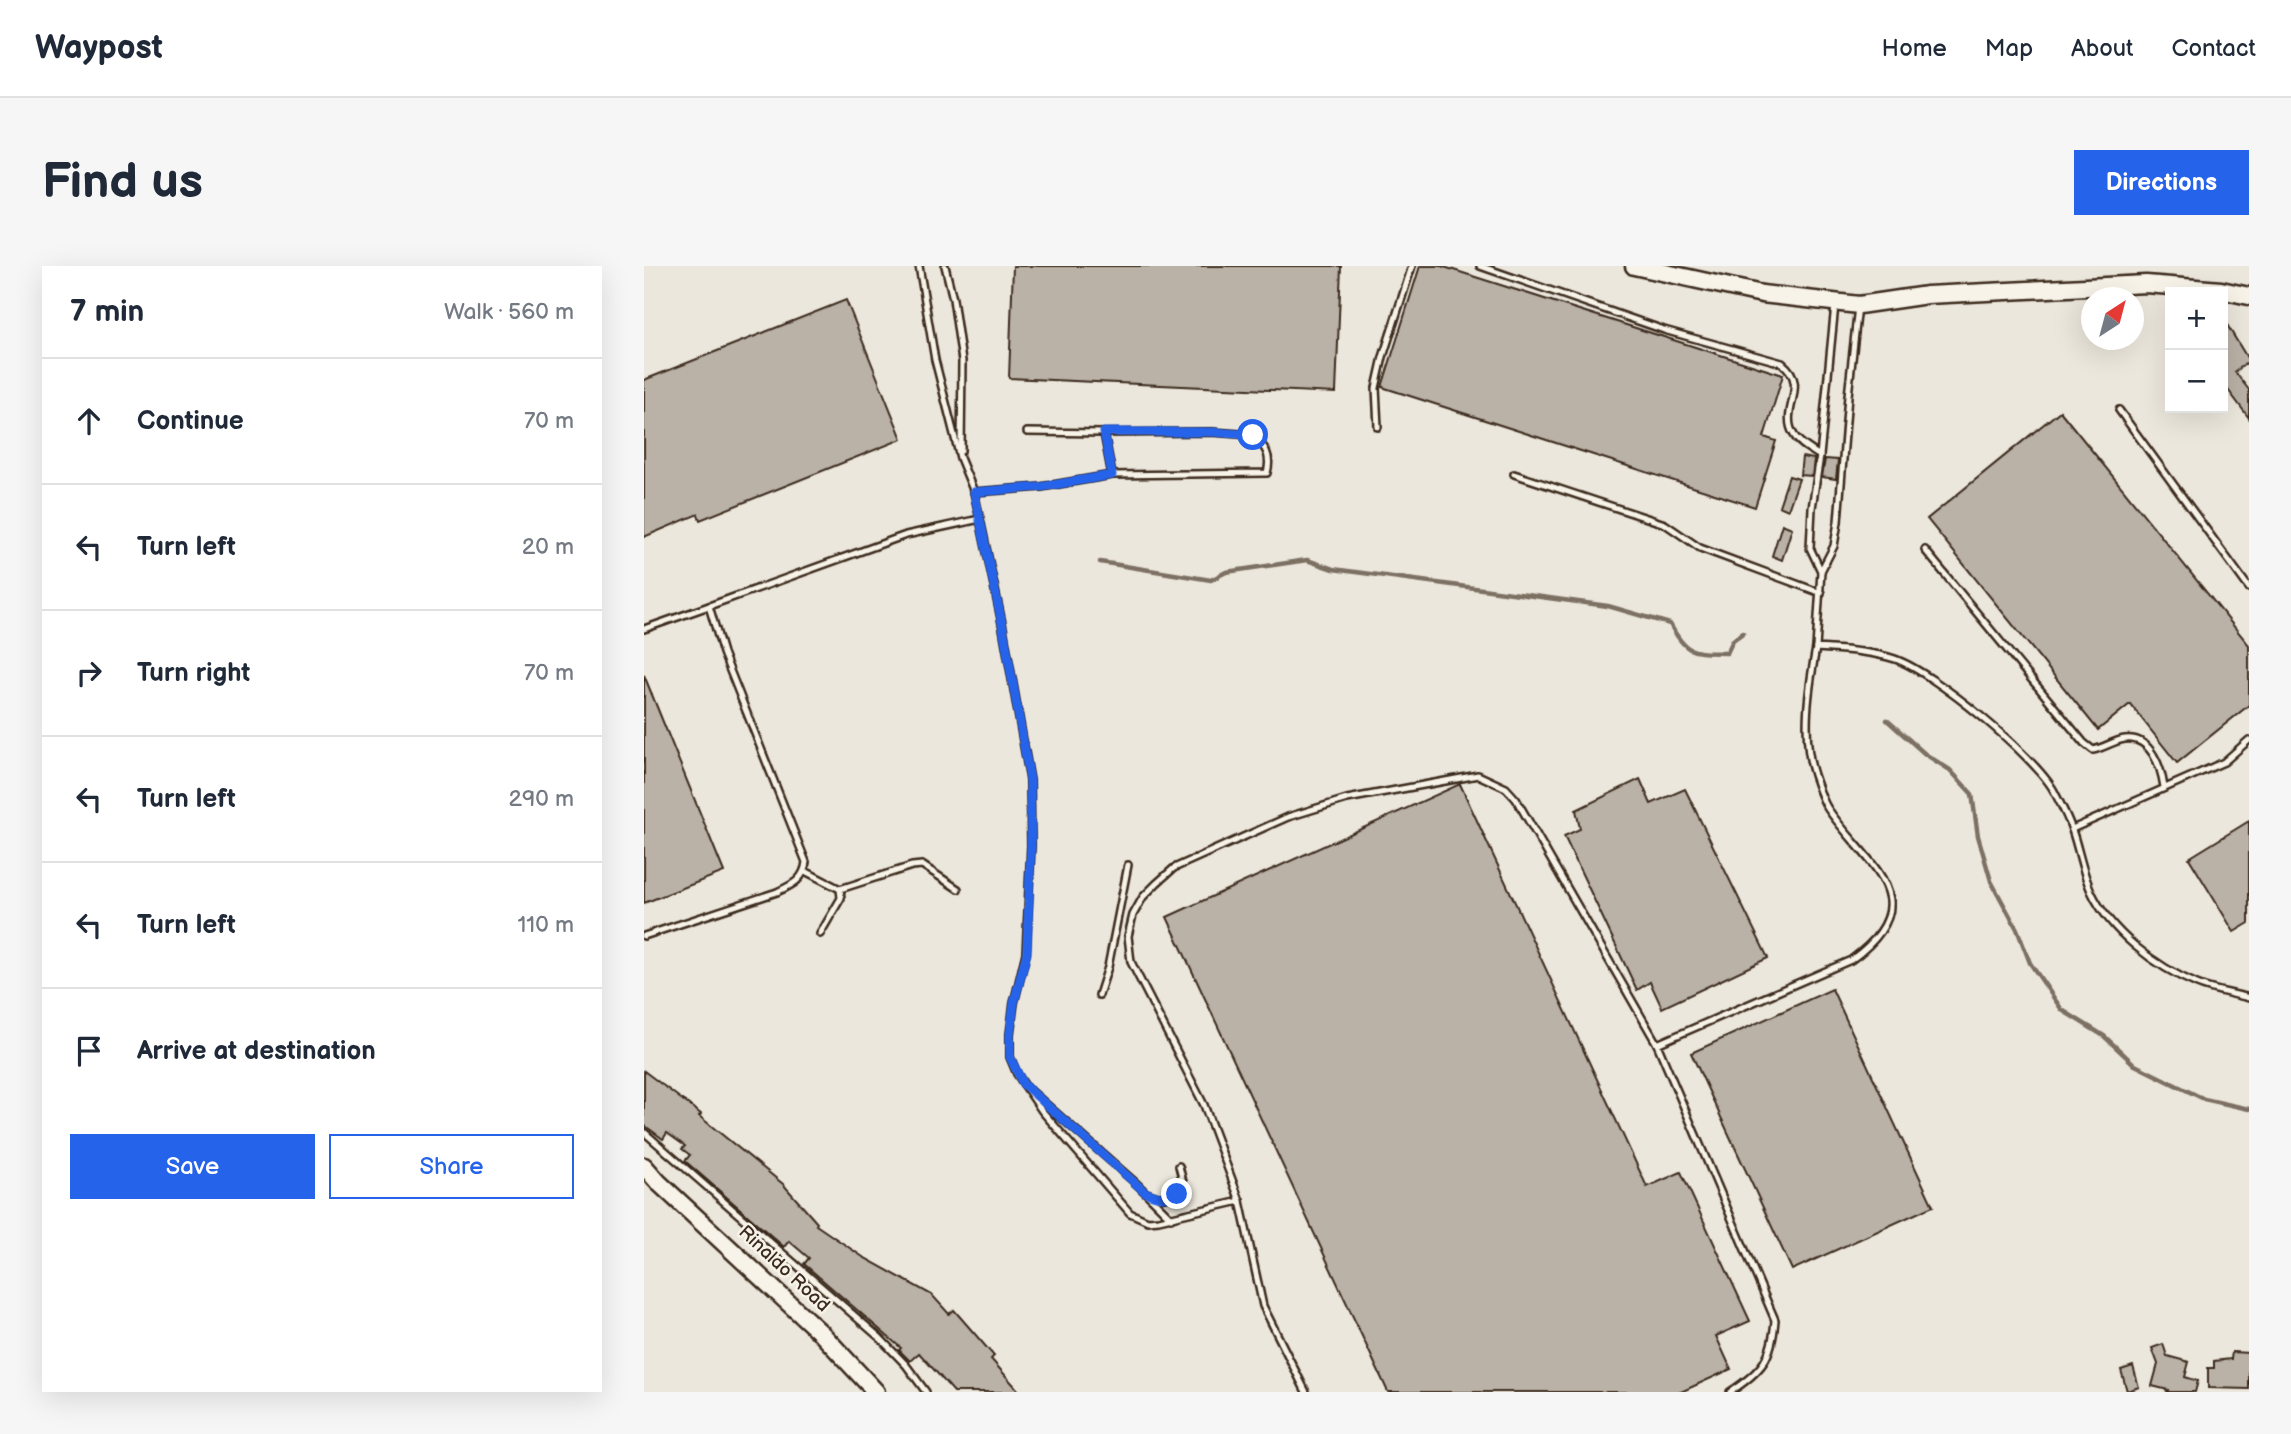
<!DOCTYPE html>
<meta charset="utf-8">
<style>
:root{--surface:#fff;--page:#f6f6f7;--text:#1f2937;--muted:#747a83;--line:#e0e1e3;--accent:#2563eb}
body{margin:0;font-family:"Balsamiq Sans",sans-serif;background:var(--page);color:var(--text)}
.controls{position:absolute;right:21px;top:21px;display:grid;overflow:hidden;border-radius:0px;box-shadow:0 7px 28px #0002}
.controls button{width:63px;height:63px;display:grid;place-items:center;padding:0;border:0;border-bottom:2px solid var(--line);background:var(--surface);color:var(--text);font:35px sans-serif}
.compass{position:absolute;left:1437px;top:21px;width:63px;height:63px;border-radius:50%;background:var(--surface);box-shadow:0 7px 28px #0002;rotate:36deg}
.stop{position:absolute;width:21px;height:21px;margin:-16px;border:5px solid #2563eb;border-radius:50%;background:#fff}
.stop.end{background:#2563eb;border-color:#fff;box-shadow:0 2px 7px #0008}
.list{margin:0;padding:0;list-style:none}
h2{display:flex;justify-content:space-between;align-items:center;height:91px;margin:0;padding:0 28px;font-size:30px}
h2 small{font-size:23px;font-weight:400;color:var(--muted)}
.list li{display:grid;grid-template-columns:46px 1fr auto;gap:21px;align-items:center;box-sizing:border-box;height:126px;padding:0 28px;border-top:2px solid var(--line)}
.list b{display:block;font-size:26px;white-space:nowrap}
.list em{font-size:23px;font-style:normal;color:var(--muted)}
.actions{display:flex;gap:14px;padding:21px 28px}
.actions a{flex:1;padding:16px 0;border:2px solid var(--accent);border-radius:0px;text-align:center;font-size:24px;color:var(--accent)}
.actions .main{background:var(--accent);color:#fff}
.icon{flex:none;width:38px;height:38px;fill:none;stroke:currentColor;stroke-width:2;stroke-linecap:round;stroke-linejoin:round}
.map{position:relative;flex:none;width:1605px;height:1126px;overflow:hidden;border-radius:0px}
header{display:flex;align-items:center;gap:42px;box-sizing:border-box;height:98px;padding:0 35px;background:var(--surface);border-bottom:2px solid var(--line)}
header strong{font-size:33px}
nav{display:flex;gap:38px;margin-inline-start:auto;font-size:24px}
.intro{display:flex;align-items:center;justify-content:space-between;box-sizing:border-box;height:168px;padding:0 42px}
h1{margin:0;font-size:49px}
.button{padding:18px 32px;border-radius:0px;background:var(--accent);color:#fff;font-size:24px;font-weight:700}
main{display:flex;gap:42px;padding:0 42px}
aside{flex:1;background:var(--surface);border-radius:0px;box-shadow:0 7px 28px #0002}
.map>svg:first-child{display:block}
</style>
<header>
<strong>Waypost</strong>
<nav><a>Home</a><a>Map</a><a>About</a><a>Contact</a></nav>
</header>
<div class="intro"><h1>Find us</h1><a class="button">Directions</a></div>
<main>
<aside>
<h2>7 min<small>Walk · 560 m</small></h2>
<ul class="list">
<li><svg class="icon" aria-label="ahead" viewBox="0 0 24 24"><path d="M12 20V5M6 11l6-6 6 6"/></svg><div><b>Continue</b></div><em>70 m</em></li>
<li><svg class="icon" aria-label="left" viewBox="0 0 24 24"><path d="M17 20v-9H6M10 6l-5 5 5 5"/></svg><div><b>Turn left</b></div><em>20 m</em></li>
<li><svg class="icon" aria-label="right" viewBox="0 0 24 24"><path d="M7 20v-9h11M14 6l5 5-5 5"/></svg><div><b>Turn right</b></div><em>70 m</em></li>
<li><svg class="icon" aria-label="left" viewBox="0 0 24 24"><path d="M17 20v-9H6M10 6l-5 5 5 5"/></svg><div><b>Turn left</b></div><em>290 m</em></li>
<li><svg class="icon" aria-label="left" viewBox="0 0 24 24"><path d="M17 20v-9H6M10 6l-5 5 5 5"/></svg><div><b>Turn left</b></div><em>110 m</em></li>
<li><svg class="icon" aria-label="arrive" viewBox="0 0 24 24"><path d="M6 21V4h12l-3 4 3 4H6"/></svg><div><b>Arrive at destination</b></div></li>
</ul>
<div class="actions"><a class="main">Save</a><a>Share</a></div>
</aside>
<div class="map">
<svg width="1605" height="1126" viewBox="0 0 1605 1126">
<rect width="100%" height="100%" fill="#ece7dc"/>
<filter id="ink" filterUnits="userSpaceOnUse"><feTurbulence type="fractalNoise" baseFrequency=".0143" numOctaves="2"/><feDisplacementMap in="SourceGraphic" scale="14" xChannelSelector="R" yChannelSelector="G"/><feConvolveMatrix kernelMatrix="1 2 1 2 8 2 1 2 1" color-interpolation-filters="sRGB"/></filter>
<g filter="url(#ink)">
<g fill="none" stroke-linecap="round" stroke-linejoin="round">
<!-- stream -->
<g stroke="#7c7064" stroke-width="4.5">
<path d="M 456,296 L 567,314 L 582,306 L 663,294 L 689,303 L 964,340 L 1026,358 C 1043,390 1050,386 1083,387 L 1089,374 L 1099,367"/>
<polyline points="1243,454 1281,488 1306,504 1328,528 1334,570 1347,615 1373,663 1386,697 1418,744 1460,770 1491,799 1560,833 1605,843"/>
</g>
</g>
<!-- building -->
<g fill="#bab2a7" stroke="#3b2a1e" stroke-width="2">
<polygon points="369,0 697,0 692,127 365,112"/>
<polygon points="776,0 797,0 1139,109 1120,171 1132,175 1111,241 738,121"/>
<polygon points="202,34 258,173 56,254 54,248 0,271 0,114"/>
<polygon points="1579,52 1605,95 1591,106 1605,124 1605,152 1579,117"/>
<polygon points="1416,145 1605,379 1605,439 1533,497 1486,438 1454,464 1283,253"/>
<polygon points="1158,191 1170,193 1168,210 1156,209"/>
<polygon points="1181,193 1194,194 1192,213 1178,211"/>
<polygon points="1145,210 1155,213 1144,244 1135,240"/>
<polygon points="1138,258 1148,262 1138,294 1128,290"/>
<polygon points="0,409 80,606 0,637"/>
<polygon points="996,513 1007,538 1041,523 1124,692 1018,742 1006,716 993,724 920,570 936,563 932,544"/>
<polygon points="816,518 1003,921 1037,906 1106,1055 1072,1070 1087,1103 1037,1126 744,1126 523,651"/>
<polygon points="1605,555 1605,657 1590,666 1545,592"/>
<polygon points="1188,723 1289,940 1148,1004 1047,787"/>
<polygon points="0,805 57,848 55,850 139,918 173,957 172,959 219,991 288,1029 305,1048 310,1044 350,1090 347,1093 376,1126 310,1126 275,1087 266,1095 255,1084 257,1082 160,998 165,992 145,975 140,981 41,895 46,889 38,883 41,880 23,867 19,873 0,859"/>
<polygon points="1519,1078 1523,1090 1545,1096 1541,1111 1554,1115 1551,1126 1523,1126 1524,1124 1508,1120 1514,1098 1508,1082"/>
<polygon points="1588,1086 1605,1087 1605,1123 1564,1122 1564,1102 1570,1102 1570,1095 1587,1093"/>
<polygon points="1489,1100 1495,1121 1483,1125 1477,1104"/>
</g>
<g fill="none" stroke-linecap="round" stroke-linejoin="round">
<!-- lane casing -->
<g stroke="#3b2a1e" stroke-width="10">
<g id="lane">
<polyline points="275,0 291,94 316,192 330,226 336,253 359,362 386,514 387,579 382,687 370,737 366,768 366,791 373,808 398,845 486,947 504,955 515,954 596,935"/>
<polyline points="301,0 309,33 318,95 317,185"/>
<path d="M 836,0 L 1020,64 L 1138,97 C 1167,120 1134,144 1150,169 C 1155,178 1167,184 1176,190"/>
<path d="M 1214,40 L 1204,130 L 1194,256 L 1190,280 L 1177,305 L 1172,382 C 1198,384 1227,385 1251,393 C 1289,406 1391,490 1410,525 C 1416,537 1424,551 1428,564 C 1435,584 1438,605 1447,625 C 1466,666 1512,701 1553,718 C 1569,725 1588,727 1605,732"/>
<polyline points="1475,144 1605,322"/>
<polyline points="734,161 732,122 739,91 768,0"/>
<polyline points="383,166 460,167 468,209"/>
<polyline points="870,208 1021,258 1056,282 1177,327"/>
<path d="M 330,226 L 397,221 L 468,209 L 623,207 C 628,189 621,181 609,169 L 568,166 L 460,167"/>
<path d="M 1281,284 L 1440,477 L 1449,484 C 1460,482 1471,474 1481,473 C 1507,470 1517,501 1520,521"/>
<polyline points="1177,305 1166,282 1168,242 1176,190 1191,39"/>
<polyline points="0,363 65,340"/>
<polyline points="1428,563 1580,496 1605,474"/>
<polyline points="161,605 196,623 268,600 278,599 314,623"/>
<polyline points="176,668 197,632 196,623"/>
<path d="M 0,670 L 133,626 C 148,619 160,614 162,596 L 79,387 L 65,340 L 262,269 L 336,253"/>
<polyline points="455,729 464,701 484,599"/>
<path d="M 1013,778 L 1207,694 C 1289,634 1223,600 1184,543 C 1178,534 1174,520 1170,509 C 1157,470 1165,421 1172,382"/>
<polyline points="387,825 493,918 527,952"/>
<polyline points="0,866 236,1072 262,1099 282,1126"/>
<polyline points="505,928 515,932 533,928 539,916 535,900"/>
<path d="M 662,1126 L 619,1040 L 596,935 L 560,839 L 487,696 L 484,670 L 489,649 L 499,631 L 513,617 L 530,602 L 644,551 L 703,533 L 834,509 L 862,522 L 872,533 L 1013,778 L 1131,1054 C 1128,1093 1118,1105 1086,1126"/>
</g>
</g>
<!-- secondary casing -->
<g stroke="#3b2a1e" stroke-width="21">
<g id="secondary">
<polyline points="990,0 1118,28 1215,39 1283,29 1502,18 1577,24 1605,30"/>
<polyline points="0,900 14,916 178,1068 232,1126"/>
</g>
</g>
<!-- lane -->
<use href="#lane" stroke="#f7f3e8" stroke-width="5"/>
<!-- secondary -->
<use href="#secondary" stroke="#f7f3e8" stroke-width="16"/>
</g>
</g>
<g fill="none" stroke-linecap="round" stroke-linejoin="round" filter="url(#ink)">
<!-- route -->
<path stroke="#2563eb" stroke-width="9" d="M 533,928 C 520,933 513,931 501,926 L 379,818 L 366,791 L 366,768 L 370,737 L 383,687 L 387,579 L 386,514 L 359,362 L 330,226 L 397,221 L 468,209 L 460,166 L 568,166 L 609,169"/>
</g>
<g text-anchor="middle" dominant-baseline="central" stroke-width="5" stroke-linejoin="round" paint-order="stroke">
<!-- street labels -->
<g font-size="19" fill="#3b2a1e" stroke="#f7f3e8">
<text transform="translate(140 1003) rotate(43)">Rinaldo Road</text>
</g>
</g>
</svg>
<div class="controls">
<button>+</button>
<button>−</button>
</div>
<svg class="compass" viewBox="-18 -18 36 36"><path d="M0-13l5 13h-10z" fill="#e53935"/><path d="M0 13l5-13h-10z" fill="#747a83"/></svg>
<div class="stop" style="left:609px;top:169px"></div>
<div class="stop end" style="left:533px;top:928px"></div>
</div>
</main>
